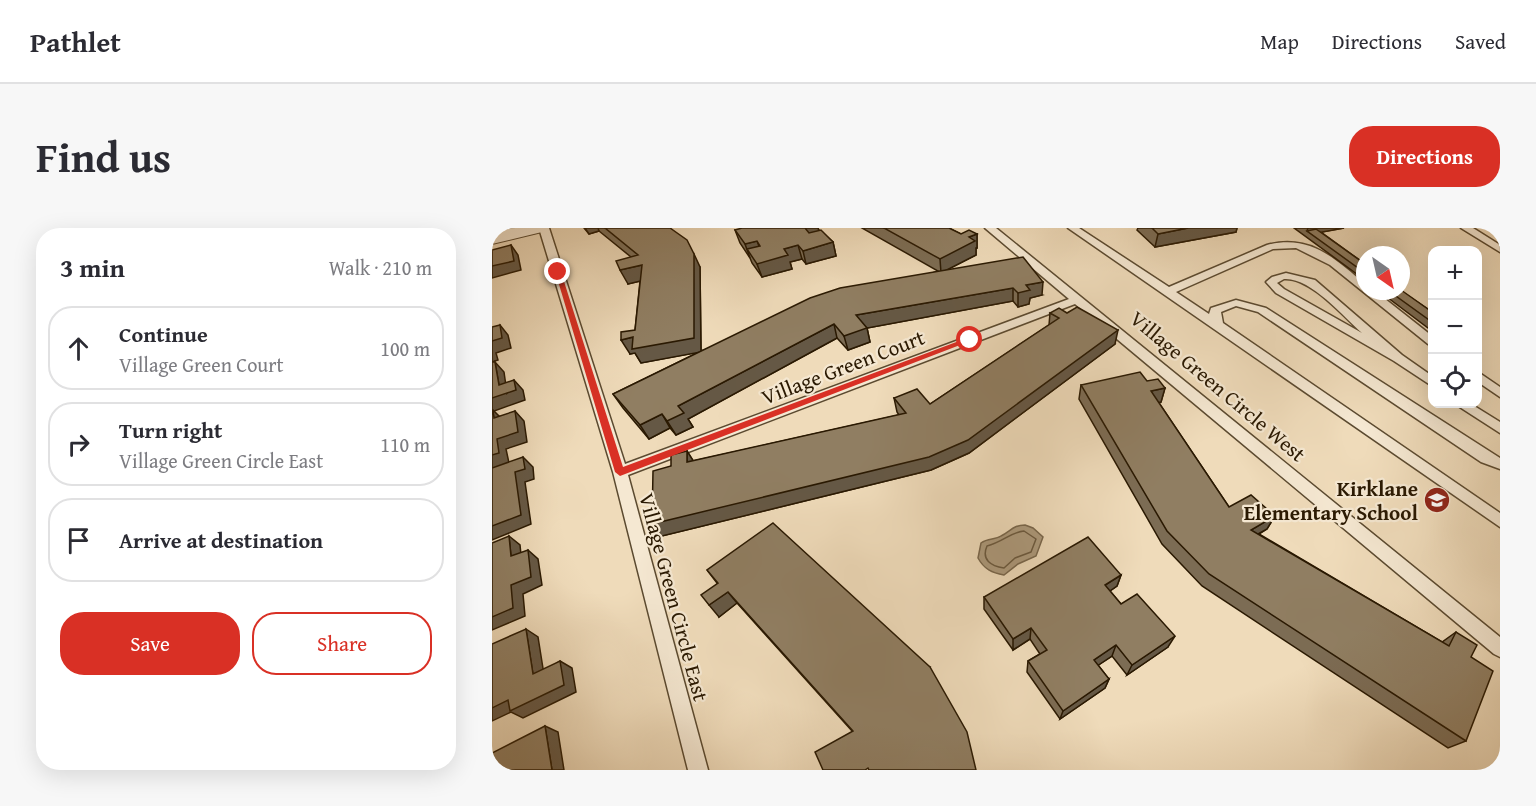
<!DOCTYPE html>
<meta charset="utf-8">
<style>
:root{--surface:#fff;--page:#f7f7f7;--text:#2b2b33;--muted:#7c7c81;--line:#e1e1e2;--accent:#d93025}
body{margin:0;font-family:"Gentium Book Plus",serif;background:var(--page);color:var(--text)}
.controls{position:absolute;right:18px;top:18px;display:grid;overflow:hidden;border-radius:12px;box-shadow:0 6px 24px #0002}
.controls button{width:54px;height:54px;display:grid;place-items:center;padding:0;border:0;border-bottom:2px solid var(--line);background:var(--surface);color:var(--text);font:30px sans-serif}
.compass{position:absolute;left:864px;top:18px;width:54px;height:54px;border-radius:50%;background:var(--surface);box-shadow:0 6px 24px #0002;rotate:146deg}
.stop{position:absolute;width:18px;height:18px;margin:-14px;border:4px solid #d93025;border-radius:50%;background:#fff}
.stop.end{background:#d93025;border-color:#fff;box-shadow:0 2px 6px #0008}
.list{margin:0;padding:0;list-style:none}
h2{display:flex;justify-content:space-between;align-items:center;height:78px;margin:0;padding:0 24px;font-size:26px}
h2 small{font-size:20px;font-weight:400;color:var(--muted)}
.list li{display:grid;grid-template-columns:39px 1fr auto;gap:18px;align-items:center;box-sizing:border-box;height:84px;margin:0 12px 12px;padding:0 12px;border:2px solid var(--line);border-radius:24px}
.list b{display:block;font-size:22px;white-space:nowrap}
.list p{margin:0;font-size:20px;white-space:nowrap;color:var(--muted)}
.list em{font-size:20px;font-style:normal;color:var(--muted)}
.actions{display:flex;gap:12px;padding:18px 24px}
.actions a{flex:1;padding:14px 0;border:2px solid var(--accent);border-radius:24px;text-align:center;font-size:21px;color:var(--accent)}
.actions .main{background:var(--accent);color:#fff}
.icon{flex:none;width:33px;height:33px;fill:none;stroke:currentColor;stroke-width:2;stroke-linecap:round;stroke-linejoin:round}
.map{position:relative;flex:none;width:1008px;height:542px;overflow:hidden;border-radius:24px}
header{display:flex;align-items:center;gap:36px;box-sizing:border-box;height:84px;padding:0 30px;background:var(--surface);border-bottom:2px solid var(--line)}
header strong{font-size:28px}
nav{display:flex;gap:33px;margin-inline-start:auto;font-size:21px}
.intro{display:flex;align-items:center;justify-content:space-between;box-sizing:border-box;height:144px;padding:0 36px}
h1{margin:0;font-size:42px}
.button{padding:15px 27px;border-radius:24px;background:var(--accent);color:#fff;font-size:21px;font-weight:700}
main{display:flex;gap:36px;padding:0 36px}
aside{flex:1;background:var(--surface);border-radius:24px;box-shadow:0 6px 24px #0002}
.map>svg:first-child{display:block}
</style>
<header>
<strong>Pathlet</strong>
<nav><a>Map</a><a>Directions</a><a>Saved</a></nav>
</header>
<div class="intro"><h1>Find us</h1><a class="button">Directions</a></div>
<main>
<aside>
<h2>3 min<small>Walk · 210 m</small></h2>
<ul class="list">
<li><svg class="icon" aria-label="ahead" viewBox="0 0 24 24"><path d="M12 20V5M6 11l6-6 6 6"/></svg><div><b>Continue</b><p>Village Green Court</p></div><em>100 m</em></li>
<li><svg class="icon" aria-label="right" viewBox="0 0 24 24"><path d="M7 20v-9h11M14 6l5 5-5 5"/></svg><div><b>Turn right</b><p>Village Green Circle East</p></div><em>110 m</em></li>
<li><svg class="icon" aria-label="arrive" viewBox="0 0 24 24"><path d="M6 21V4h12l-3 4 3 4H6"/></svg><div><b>Arrive at destination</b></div></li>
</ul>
<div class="actions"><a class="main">Save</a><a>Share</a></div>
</aside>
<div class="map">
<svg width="1008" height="542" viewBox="0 0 1008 542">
<rect width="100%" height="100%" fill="#efdbba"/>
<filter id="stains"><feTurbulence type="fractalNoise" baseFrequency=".00333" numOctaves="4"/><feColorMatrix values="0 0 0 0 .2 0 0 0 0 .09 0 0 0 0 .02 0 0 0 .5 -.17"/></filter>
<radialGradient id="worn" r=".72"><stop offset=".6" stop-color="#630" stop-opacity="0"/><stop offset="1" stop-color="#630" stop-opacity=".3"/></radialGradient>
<!-- water -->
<path fill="#ac997b" stroke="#78664b" stroke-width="1.5" d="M 533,297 L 541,300 L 551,309 L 544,328 L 526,336 L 512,347 C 500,345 492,341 486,330 L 489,315 C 496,310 503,312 509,308 C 519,303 521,297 533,297 Z"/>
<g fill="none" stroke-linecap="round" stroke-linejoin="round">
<!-- shore -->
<path stroke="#6b593e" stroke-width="1.5" d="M 532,303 L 544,311 L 539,324 L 523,330 L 512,340 C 499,338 489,332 495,318 C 511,314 519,304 532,303 Z"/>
<!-- lane casing -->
<g stroke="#5b4a30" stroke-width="3">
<g id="lane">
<polygon points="47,0 57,0 133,236 577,71 493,0 504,0 1008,409 1008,429 1002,426 583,76 136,247 216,542 196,542 121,244"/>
<path d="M 576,0 L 587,0 L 677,59 L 775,17 C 818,6 842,30 873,56 L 873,63 L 883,63 L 940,108 L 940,116 L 936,116 L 838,37 L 804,20 L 781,21 L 684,64 L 717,86 L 719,80 L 744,72 L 774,80 L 1008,230 L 1008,241 L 989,234 L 766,84 L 744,78 L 729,84 L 731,95 L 1008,285 L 1008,299 Z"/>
<polygon points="969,0 981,0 1008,17 1008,24"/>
<path d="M 794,45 L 823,52 L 910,127 L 940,148 L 940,158 L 902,133 L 784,65 L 774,54 L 780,49 ZM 792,51 C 818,49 851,88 870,105 L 792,61 L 785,55 Z"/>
<polygon points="986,144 1008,159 1008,169 986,154"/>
<polygon points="963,176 979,176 1008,194 1008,205"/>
</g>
</g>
<!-- street casing -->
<g stroke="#5b4a30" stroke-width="2">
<polygon id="street" points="17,0 53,0 50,4 0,16 0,4"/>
</g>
<!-- lane -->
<use href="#lane" fill="#f5e8d2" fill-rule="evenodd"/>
<!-- street -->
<use href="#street" fill="#f5e8d2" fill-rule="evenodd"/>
</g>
<!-- wall -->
<g fill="#7c6c54" stroke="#2a1902" stroke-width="1.5">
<polygon points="92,0 178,0 208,39 209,123 446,43 370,0 457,0 469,6 485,6 485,20 484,20 484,27 456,41 550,67 538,70 537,76 526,79 521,73 375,100 378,114 356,122 345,110 196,191 201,199 184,207 178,200 157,211 131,180 121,166 207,124 149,135 143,125 138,126 143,102 148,53 136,56 139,29 107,3 97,6"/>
<polygon points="326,0 327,2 341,14 344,28 314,36 310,31 298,34 300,41 270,49 260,35 258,30 248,15 243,2"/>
<polygon points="646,0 745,0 744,4 663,19 645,2"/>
<polygon points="802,0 852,0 829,4 873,36 873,52"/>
<polygon points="887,63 909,63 940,84 940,103"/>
<polygon points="558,85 623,116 477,225 439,242 170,308 160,296 179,238 195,223 201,233 407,187 405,184 402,170 438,176 557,97"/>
<polygon points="589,157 673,160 669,174 667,175 737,279 783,288 775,301 767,306 950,414 964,404 979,429 974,513 956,520 710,358 670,316 587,171"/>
<polygon points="215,342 438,439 360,503 245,375 227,389 225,355"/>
<polygon points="629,347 625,358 618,363 629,376 676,419 635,447 620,428 606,437 617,451 613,460 568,491 535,444 536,433 548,426 538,411 521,422 492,381 492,369"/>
</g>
<!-- shaded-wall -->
<g fill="#655845" stroke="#2a1902" stroke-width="1.5">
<polygon points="93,0 106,0 107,3 97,6"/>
<polygon points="313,0 326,0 329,10 317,13"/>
<polygon points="696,0 745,0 744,4 663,19 666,6"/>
<polygon points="816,0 852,0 820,6 815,3"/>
<polygon points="485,6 485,20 484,20 484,27 449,45 448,31 477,9"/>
<polygon points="265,13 270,26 255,21 258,30 253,16"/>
<polygon points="341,14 344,28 314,36 311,23"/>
<polygon points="19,17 26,27 29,42 0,50 0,38"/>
<polygon points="306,17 310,31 298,34 300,41 270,49 265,36 292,21"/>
<polygon points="202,26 208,39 209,124 149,135 143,125 138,126 129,112 141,109"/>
<polygon points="150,37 157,51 136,56 128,42"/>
<polygon points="551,54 550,67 538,70 537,76 526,79 526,65 534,57"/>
<polygon points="521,60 521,73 375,100 378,114 356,122 352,108 364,87"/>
<polygon points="342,96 345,110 196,191 201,199 184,207 175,193 186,178"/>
<polygon points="8,97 16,107 19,120 4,125 6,132 0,134 0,113"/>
<polygon points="626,102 623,116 477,225 439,242 170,308 160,296"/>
<polygon points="3,134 12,144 15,165 22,152 31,162 33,172 2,183 11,192 2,190 0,183 0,170 7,157"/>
<polygon points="673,160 669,174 655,177 659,163"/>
<polygon points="23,183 32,193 35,214 14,221 17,235 0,241 0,227 5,211"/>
<polygon points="170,186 178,200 157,211 148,197"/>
<polygon points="195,223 204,237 195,234"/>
<polygon points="31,229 41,239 42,251 33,254 39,296 0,312 0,298 23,244"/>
<polygon points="783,288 775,301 752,314 759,302"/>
<polygon points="17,308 28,317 30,337 19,328"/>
<polygon points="36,322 46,331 50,357 31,366 33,388 0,402 0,389 19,357"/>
<polygon points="629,347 625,358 609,369 613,357"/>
<polygon points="236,364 245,375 227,389 217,377"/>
<polygon points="539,400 538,411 521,422 521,411"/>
<polygon points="34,401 46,409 53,453 41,446"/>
<polygon points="683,408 676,419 635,447 640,437"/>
<polygon points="624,417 620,428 599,442 602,432"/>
<polygon points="68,433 80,440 84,464 31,490 19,484 0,493 0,480"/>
<polygon points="617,451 613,460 568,491 571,483"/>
<polygon points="53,498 66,504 72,542 60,542"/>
</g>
<!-- building -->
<g fill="#907e62" stroke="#2a1902" stroke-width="1.5">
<polygon points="113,0 178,0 195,12 202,26 202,110 140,121 141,109 129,112 129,104 143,102 150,37 128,42 124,33 146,27"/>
<polygon points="250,0 313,0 317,5 329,2 341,14 311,23 306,17 292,21 296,27 265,36 255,21 268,18 265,13 253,16 243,2"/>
<polygon points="392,0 457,0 469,6 477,2 485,6 477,9 483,13 448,31"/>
<polygon points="660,0 696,0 666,6"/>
<polygon points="824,1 873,36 873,45 815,3"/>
<polygon points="19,17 22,33 0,38 0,22"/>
<polygon points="531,29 551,54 534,57 538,62 526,65 521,60 364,87 375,100 352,108 342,96 186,178 192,185 175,193 170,186 148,197 121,166 318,70 348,60"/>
<polygon points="909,62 940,84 940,94 897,63 909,63"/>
<polygon points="585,79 626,102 476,212 437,229 160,296 161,243 179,238 179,227 195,223 195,234 414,185 402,170 425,161 438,176 567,90 558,85 567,80 575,85"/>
<polygon points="8,97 10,110 0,113 0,99"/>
<polygon points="0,134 3,134 7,157 22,152 24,162 0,170"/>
<polygon points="648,144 655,153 666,151 673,160 659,163 737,279 759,267 783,288 759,302 957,418 964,404 985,417 979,429 1001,443 974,513 717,346 675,303 589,157"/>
<polygon points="0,182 1,182 2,190 23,183 26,204 5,211 7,225 0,227"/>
<polygon points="31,229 33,241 23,244 29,287 0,298 0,240"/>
<polygon points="281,295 438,439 475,504 484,542 377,542 376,540 373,542 331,542 323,524 361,503 236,364 217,377 209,367 226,355 215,342"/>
<polygon points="17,308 19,328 36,322 39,349 19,357 21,380 0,389 0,315"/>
<polygon points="596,309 629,347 613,357 629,376 645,366 683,408 640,437 624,417 602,432 617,451 571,483 536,433 555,422 539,400 521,411 492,369"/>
<polygon points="34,401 41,446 68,433 72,457 18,483 16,472 0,480 0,416"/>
<polygon points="53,498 60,542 0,542 0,525"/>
</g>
<!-- route -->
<polygon fill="#d93025" points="63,43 69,44 131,239 475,110 481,112 128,248 123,244"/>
<!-- icons -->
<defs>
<g id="school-disc" transform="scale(1.35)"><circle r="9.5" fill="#8f2418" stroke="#f5e8d2"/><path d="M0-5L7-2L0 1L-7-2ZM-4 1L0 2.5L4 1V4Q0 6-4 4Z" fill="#fff"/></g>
</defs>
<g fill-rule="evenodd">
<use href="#school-disc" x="945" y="272"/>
</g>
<g text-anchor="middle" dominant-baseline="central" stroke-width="4.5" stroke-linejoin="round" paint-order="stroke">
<!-- street labels -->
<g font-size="21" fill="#2a1902" stroke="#f5e8d2">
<text transform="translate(351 139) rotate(-21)">Village Green Court</text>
<text transform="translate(726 158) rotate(40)">Village Green Circle West</text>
<text transform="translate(182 369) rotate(75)">Village Green Circle East</text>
</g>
<!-- poi labels -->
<g font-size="21" font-weight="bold" fill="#2a1902" stroke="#f5e8d2" text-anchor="end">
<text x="926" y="260">Kirklane<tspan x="926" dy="24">Elementary School</tspan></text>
</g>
</g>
<rect width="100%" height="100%" filter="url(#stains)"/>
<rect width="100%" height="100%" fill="url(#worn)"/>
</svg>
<div class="controls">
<button>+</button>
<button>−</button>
<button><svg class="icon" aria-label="locate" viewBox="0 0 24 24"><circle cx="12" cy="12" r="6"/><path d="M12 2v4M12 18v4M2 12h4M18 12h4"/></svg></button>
</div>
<svg class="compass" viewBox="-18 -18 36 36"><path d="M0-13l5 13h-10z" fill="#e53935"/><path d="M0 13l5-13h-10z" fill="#7c7c81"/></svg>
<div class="stop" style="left:478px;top:112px"></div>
<div class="stop end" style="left:66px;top:44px"></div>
</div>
</main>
